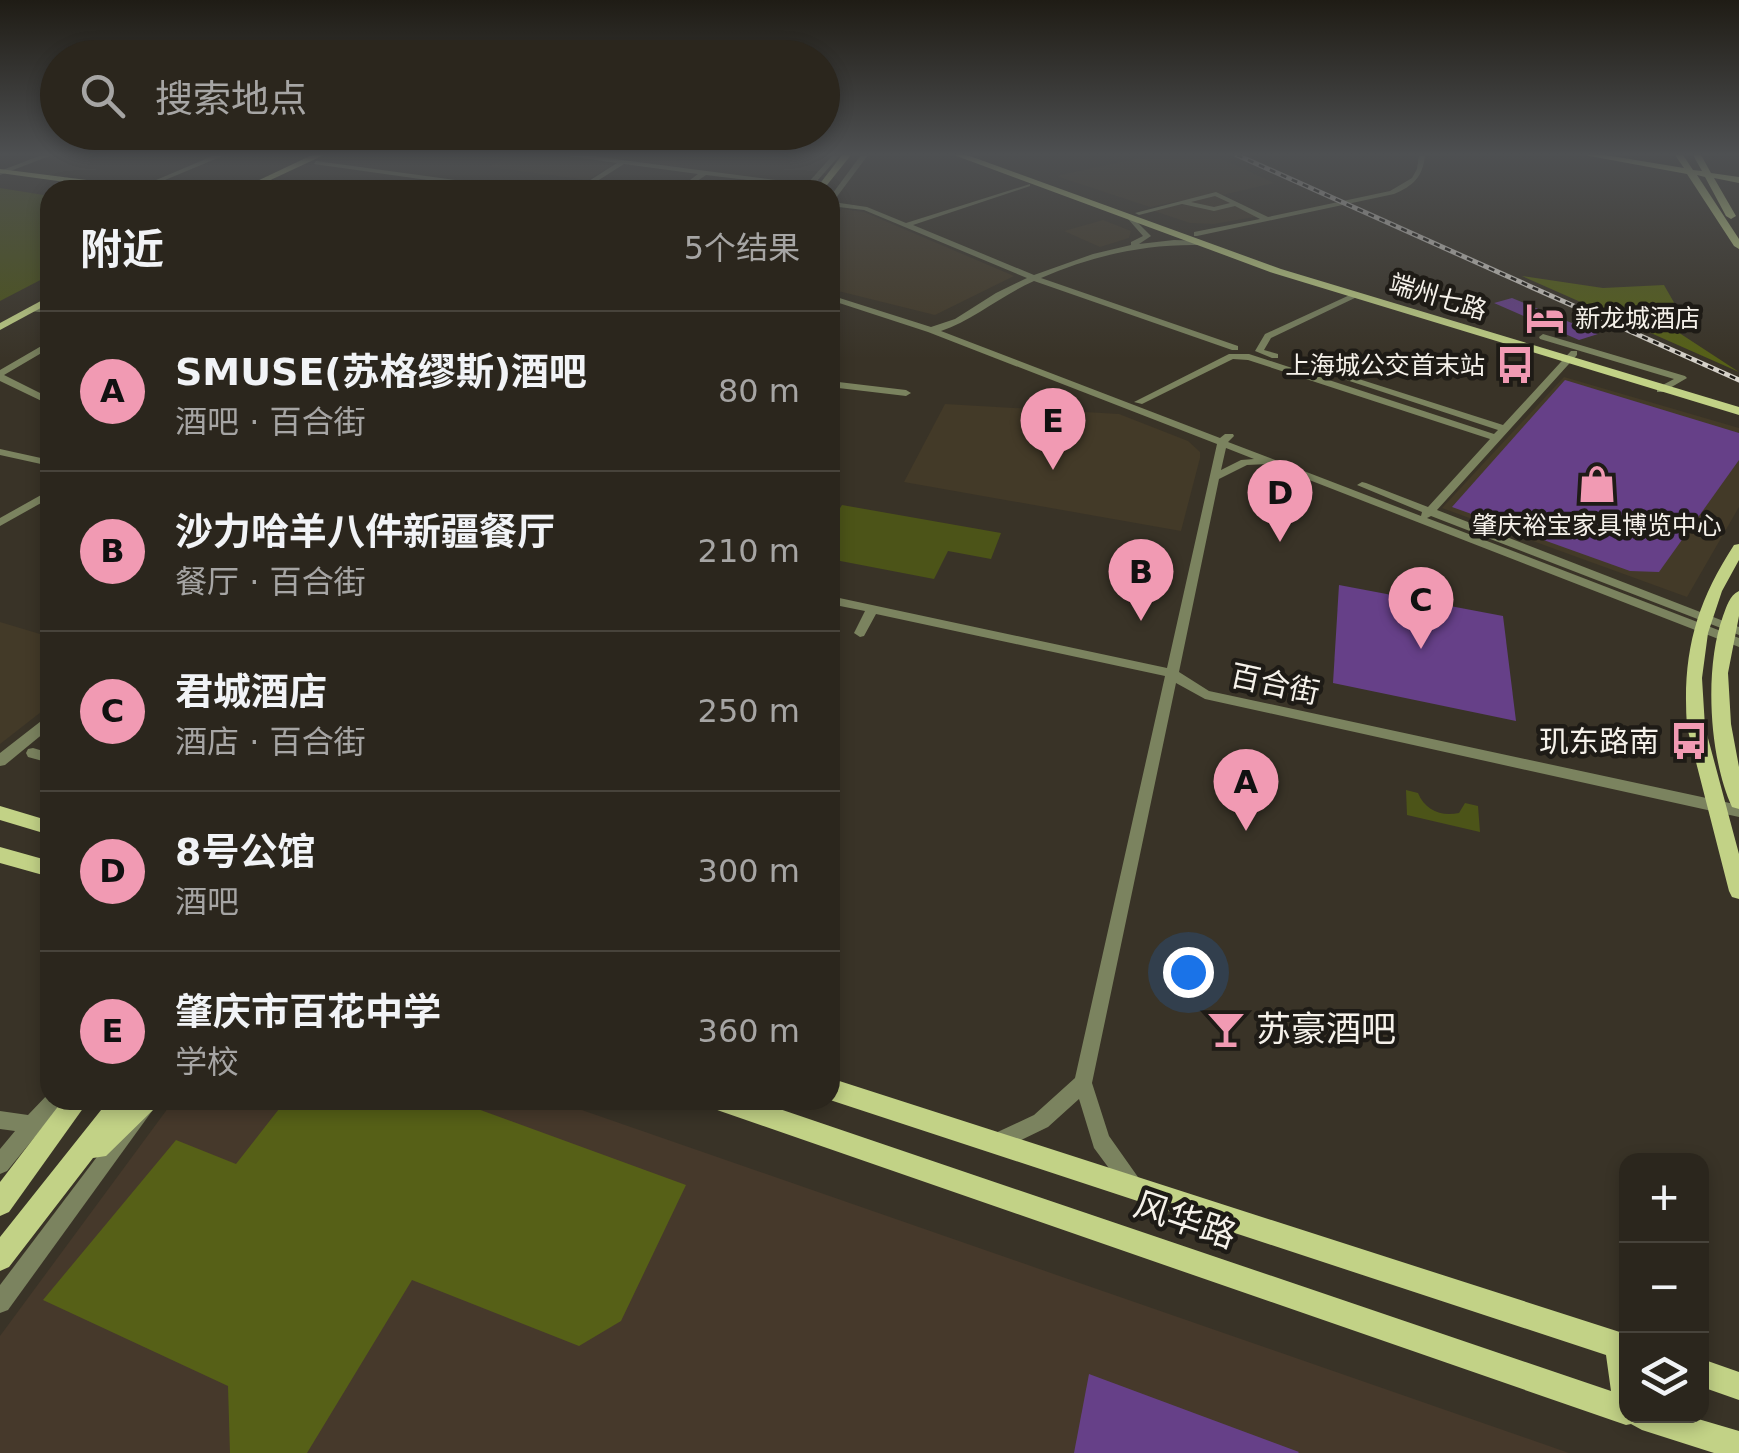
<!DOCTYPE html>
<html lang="zh">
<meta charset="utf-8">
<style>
:root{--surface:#2b261d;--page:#332e26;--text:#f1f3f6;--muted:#a6a5a4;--line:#47433b;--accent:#f19ab3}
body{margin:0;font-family:"DejaVu Sans","Noto Sans SC",sans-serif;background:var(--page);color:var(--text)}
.controls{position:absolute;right:30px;bottom:30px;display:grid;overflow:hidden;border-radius:20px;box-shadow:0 5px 15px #0003}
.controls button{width:90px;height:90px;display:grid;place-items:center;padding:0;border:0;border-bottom:2px solid var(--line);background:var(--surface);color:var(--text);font:50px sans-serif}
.you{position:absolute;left:1188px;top:972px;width:35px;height:35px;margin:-25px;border:8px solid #fff;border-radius:50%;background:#1a73e8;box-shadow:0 0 0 15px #1a73e833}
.badge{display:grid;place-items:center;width:65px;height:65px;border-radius:50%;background:var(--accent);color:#111;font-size:32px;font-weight:700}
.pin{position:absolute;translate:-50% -82px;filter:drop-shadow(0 2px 5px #0008)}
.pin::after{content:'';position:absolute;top:52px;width:35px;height:30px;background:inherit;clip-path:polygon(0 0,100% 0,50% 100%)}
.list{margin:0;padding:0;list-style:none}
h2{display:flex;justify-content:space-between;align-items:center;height:130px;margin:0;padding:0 40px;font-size:42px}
h2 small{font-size:32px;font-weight:400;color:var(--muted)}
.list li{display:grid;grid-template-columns:65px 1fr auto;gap:30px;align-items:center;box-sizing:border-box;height:160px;padding:0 40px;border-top:2px solid var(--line)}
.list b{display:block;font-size:38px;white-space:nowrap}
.list p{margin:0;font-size:32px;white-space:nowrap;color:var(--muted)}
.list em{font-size:32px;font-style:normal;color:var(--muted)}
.icon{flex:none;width:55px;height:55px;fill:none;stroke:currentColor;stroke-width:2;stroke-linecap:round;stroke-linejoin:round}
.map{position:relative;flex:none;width:1739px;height:1453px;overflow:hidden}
.search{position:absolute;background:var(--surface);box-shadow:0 5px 15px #0003;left:40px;top:40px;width:800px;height:110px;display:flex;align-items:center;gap:25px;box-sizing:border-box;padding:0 35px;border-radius:55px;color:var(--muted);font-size:38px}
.panel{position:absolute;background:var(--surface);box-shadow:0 5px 15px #0003;left:40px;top:180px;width:800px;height:930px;border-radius:30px}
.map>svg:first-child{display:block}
</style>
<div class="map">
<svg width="1739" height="1453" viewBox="0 0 1739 1453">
<rect width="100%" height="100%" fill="#393327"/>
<!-- built -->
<g fill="#433a28">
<polygon points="511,155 548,156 683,155 675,161 680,163 676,166 622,159 588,180 489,167"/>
<polygon points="1153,155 1214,155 1274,183 1218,196 1260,216 1214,224 1190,223 1151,210 1179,204 1203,208 1179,201 1150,207 1056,176"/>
<polygon points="842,209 864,212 1014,276 935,315 830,289 830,227"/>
<polygon points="1103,220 1131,231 1129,238 1100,247 1064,231"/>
<polygon points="1564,377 1739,428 1739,507 1687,597 1442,508"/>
<polygon points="945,404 1119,414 1188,441 1200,452 1200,458 1181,531 904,482"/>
<polygon points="0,622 50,637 50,705 0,744"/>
</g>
<!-- industrial -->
<polygon fill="#46392b" points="174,1100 553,1100 1569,1453 0,1453 0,1336"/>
<!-- green -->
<g fill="#4c5418">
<polygon points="0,188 50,196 50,275 0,301"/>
<polygon points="842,505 1001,533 991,559 948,551 934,579 830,559 830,524"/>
<path d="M 1406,790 L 1418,793 C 1425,810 1441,817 1459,813 L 1465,803 L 1478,806 L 1480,832 L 1407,815 Z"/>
</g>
<!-- forest -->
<g fill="#566017">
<polygon points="1522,276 1603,288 1664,285 1684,320 1664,323 1739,372"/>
<polygon points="286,1100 453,1100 686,1185 621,1321 579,1346 412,1280 307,1453 230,1453 228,1386 43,1300 176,1140 236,1164"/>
</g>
<!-- building -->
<g fill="#664088">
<polygon points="1512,298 1598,334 1579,340 1494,303"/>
<polygon points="1565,380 1739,433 1739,460 1659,572 1630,571 1452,507"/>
<polygon points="1339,585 1503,616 1516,721 1333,683"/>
<polygon points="1089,1374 1299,1452 1298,1453 1074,1453"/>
</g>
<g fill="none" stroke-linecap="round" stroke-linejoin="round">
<!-- minor -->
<g fill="#7b835f" fill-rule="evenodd">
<polygon points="42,155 52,155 0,175 0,171"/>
<polygon points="215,155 225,155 141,190 135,189"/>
<polygon points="562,155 584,155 807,184 833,155 840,155 809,190 802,190 804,187 706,175 684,190 677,190 698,174 624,164 583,190 575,190 617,163"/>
<path d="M 861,155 L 868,155 L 833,202 L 867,207 L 906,223 L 1030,184 L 1030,186 L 913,225 L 1034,275 L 1093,254 L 1131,245 L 1131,242 L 1143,236 L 1128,219 L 1132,217 L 1151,236 L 1139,244 L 1174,240 L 1202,241 L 1202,245 L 1199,245 C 1144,244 1091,256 1041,278 L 1238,346 L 1238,350 L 1232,350 L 1034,281 C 1002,295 973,320 941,331 L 1220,438 L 1225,434 L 1233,434 L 1234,436 L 1228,442 L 1421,516 L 1422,512 L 1357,485 L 1362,482 L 1366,483 L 1428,507 L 1490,439 L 1248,360 L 1233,359 L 1142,404 L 1134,402 L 1229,354 L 1249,354 L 1494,434 L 1498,430 L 1310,368 L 1318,366 L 1503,425 L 1571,351 L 1577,351 L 1577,355 L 1437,510 L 1739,627 L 1739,635 L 1431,516 L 1427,518 L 1739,638 L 1739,647 L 1268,464 L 1247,465 L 1219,479 L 1179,672 L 1209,691 L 1739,805 L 1739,817 L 1205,699 L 1176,683 L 1092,1083 L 1109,1136 L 1145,1187 L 1142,1194 L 1135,1197 L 1128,1194 L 1094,1148 L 1079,1099 L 1048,1127 L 996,1152 L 989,1150 L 986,1143 L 989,1136 L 1034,1115 L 1075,1078 L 1165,676 L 876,614 L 864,636 L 860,637 L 854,633 L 865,611 L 830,604 L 830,596 L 1167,668 L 1217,444 L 928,332 L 830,300 L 830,295 L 931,327 L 955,319 L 996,293 L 1027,278 L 864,210 L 830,206 L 830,197 ZM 1226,448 L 1254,459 L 1241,460 L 1221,470 Z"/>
<path d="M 1419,155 L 1425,155 C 1423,177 1413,186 1394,194 L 1197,236 L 1194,236 L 1194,232 L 1260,219 L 1235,206 L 1214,211 L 1182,204 L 1139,215 L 1135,213 L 1216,192 L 1268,217 L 1390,191 L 1412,178 L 1417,169 ZM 1215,196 L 1230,203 L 1214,207 L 1191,202 Z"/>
<polygon points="316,161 513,188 516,190 498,190 314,164"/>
<polygon points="1352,294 1359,296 1271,338 1264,350 1278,354 1278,358 1272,358 1255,351 1265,334"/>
<polygon points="29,307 50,309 50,313 29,311"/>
<polygon points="1543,334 1685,376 1687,378 1663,392 1657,392 1657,388 1674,379 1540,339 1539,337"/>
<polygon points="50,341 50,348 4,375 50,398 50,405 0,381 0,370"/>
<polygon points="830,381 906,390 911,393 906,396 830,387"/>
<polygon points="0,449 50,460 50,466 0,455"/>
<polygon points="50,490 50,498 0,526 0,518"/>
<polygon points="50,716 50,728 5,765 0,766 0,753 45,718"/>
<polygon points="33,748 50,753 50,763 28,757 26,753 28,749"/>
<polygon points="50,1092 50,1100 62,1100 60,1106 7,1171 0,1174 0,1149 15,1131 0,1129 0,1111 28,1115"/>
<polygon points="140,1100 160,1100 8,1310 0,1313 0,1285"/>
</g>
<!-- major -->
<g fill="#c2d286" fill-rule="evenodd">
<polygon points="312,155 324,155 249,190 238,190"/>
<polygon points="842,155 851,155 823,190 815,190"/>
<polygon points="954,155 967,155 1281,269 1739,407 1739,415 1273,273"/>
<polygon points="1584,155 1605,155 1684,168 1675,155 1683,155 1693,170 1702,171 1693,155 1701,155 1711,173 1739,177 1739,183 1714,178 1736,216 1731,219 1726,216 1705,177 1697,175 1739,239 1739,249 1734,246 1687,174"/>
<polygon points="0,169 142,187 146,190 123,190 0,173"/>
<polygon points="50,296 50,303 0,330 0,323"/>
<path d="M 1739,544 L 1739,560 L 1722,591 L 1708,633 L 1702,678 L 1705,727 L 1739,854 L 1739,899 L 1732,897 L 1729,891 L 1687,727 C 1682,655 1695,605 1734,545 Z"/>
<path d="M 1739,591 L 1739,616 L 1728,673 L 1731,724 L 1739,767 L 1739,809 L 1732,807 C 1709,757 1704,668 1723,616 C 1727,606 1729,596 1739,591 Z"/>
<polygon points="0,806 50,821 50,835 0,820"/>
<polygon points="0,847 50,861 50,877 0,863"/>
<polygon points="830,1078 1626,1334 1626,1416 1688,1416 1739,1431 1739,1453 1714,1453 1642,1430 1631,1424 1626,1425 720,1111 712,1108 708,1100 753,1100 1611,1391 1606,1355 830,1100"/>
<polygon points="63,1100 89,1100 9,1212 0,1216 0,1182"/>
<polygon points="109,1100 159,1100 155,1108 106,1156 93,1158 9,1267 0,1271 0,1237"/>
<polygon points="1702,1359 1739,1372 1739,1400 1702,1387"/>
</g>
<!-- rail casing -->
<g stroke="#d5d1c9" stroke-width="5">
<polyline id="rail" points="1237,155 1739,380"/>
</g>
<!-- rail -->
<use href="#rail" stroke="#1e1b16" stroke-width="2.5" stroke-dasharray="6" stroke-linecap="butt"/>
</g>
<!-- sky -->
<linearGradient id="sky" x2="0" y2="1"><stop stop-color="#1f1c15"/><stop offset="0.43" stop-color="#4e5052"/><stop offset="1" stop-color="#4e5052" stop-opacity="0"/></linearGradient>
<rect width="1739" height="359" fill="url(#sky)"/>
<!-- icons -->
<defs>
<g id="hotel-bare" transform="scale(3)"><path d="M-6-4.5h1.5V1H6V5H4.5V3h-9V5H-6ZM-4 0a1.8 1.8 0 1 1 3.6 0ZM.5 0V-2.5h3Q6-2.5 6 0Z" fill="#f19ab3" stroke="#1e1b16" stroke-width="2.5" paint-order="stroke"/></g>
<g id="bus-bare" transform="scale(3)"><path d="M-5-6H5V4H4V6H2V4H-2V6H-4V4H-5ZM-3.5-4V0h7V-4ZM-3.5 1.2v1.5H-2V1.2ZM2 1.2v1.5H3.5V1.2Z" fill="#f19ab3" stroke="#1e1b16" stroke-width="2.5" paint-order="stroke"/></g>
<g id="shop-bare" transform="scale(3)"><path d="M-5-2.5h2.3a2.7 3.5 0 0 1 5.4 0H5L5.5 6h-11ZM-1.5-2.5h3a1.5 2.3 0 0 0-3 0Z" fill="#f19ab3" stroke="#1e1b16" stroke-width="2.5" paint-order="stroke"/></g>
<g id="bar-bare" transform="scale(3)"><path d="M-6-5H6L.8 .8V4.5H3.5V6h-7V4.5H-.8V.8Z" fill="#f19ab3" stroke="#1e1b16" stroke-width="2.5" paint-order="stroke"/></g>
</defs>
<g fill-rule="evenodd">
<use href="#hotel-bare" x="1545" y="318"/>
<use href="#bus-bare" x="1515" y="365"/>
<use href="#shop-bare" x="1597" y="484"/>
<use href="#bus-bare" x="1689" y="741"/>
<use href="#bar-bare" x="1226" y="1029"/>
</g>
<g text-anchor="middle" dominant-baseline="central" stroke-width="9" stroke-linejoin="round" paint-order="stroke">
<!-- far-street labels -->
<g font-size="25" fill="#f5f1ea" stroke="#1e1b16">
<text transform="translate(1438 297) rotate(17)">端州七路</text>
</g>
<!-- far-poi labels -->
<g font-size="25" fill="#f5f1ea" stroke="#1e1b16" text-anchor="start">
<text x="1575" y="318">新龙城酒店</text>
<text x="1485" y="365" text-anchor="end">上海城公交首末站</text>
<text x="1597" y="525" text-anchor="middle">肇庆裕宝家具博览中心</text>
</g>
<!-- street labels -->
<g font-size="30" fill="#f5f1ea" stroke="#1e1b16">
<text transform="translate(1275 684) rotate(12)">百合街</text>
</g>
<!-- poi labels -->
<g font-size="30" fill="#f5f1ea" stroke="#1e1b16" text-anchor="end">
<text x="1659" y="741">玑东路南</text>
</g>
<!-- near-poi labels -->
<g font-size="35" fill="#f5f1ea" stroke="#1e1b16" text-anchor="start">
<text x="1256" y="1029">苏豪酒吧</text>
</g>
<!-- near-street labels -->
<g font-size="35" fill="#f5f1ea" stroke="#1e1b16">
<text transform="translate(1185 1220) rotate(19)">风华路</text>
</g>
</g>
</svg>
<div class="controls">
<button>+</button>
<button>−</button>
<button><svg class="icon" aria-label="layers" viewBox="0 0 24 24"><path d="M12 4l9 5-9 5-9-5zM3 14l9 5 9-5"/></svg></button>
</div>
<div class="you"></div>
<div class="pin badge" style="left:1246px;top:831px">A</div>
<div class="pin badge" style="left:1141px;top:621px">B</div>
<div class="pin badge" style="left:1421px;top:649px">C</div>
<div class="pin badge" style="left:1280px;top:542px">D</div>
<div class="pin badge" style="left:1053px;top:470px">E</div>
<div class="search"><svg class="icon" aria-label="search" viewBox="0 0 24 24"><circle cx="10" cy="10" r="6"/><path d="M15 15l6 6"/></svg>搜索地点</div>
<section class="panel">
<h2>附近<small>5个结果</small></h2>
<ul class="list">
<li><span class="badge">A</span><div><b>SMUSE(苏格缪斯)酒吧</b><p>酒吧 · 百合街</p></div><em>80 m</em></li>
<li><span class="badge">B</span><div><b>沙力哈羊八件新疆餐厅</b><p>餐厅 · 百合街</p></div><em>210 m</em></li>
<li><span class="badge">C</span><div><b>君城酒店</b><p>酒店 · 百合街</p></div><em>250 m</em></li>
<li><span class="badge">D</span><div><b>8号公馆</b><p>酒吧</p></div><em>300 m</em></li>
<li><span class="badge">E</span><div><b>肇庆市百花中学</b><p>学校</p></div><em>360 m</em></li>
</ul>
</section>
</div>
